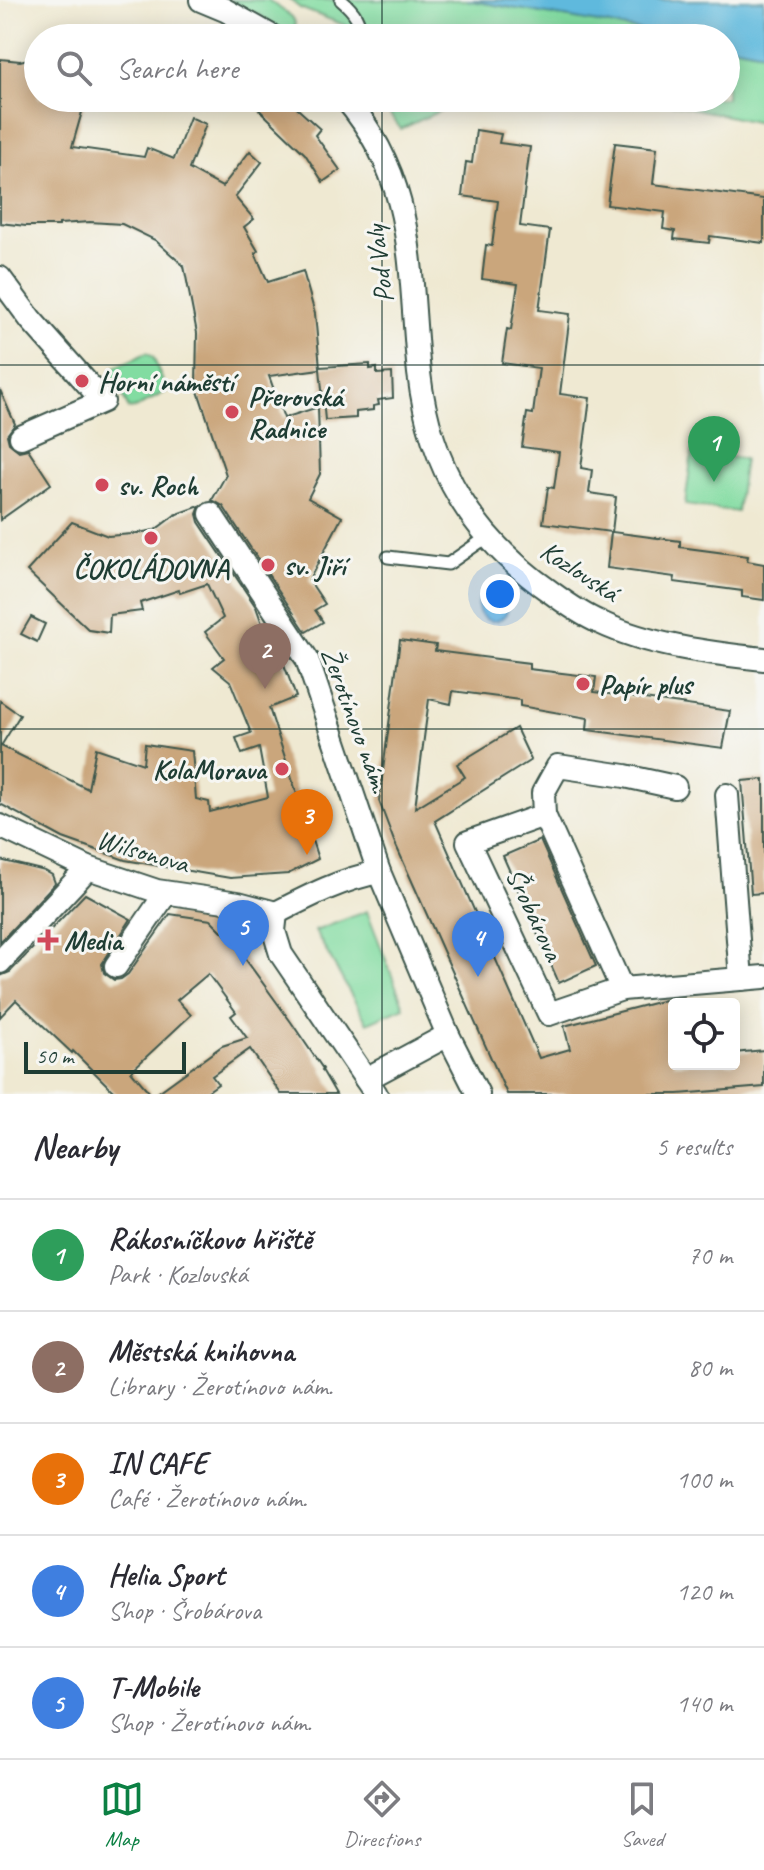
<!DOCTYPE html>
<meta charset="utf-8">
<style>
:root{--surface:#fff;--page:#f2f2f3;--text:#2b2b33;--muted:#7c7c81;--line:#e1e1e2;--accent:#0b8043}
body{margin:0;font-family:Caveat,sans-serif;background:var(--page);color:var(--text)}
.controls{position:absolute;right:24px;bottom:24px;display:grid;overflow:hidden;border-radius:8px;box-shadow:0 4px 20px #0003}
.controls button{width:72px;height:72px;display:grid;place-items:center;padding:0;border:0;border-bottom:2px solid var(--line);background:var(--surface);color:var(--text);font:40px sans-serif}
.scale{position:absolute;left:24px;bottom:20px;width:162px;box-sizing:border-box;padding-left:8px;border:4px solid #1f3d34;border-top:0;font-size:22px;line-height:28px;white-space:nowrap;color:#1f3d34;-webkit-text-stroke:6px #f6f6f2;paint-order:stroke}
.you{position:absolute;left:500px;top:594px;width:28px;height:28px;margin:-20px;border:6px solid #fff;border-radius:50%;background:#1a73e8;box-shadow:0 0 0 12px #1a73e833}
.badge{display:grid;place-items:center;width:52px;height:52px;border-radius:50%;background:var(--accent);color:#fff;font-size:26px;font-weight:700}
.pin{position:absolute;translate:-50% -66px;filter:drop-shadow(0 2px 4px #0008)}
.pin::after{content:'';position:absolute;top:42px;width:28px;height:24px;background:inherit;clip-path:polygon(0 0,100% 0,50% 100%)}
.list{margin:0;padding:0;list-style:none}
h2{display:flex;justify-content:space-between;align-items:center;height:104px;margin:0;padding:0 32px;font-size:34px}
h2 small{font-size:26px;font-weight:400;color:var(--muted)}
.list li{display:grid;grid-template-columns:52px 1fr auto;gap:24px;align-items:center;box-sizing:border-box;height:112px;padding:0 32px;border-top:2px solid var(--line)}
.list b{display:block;font-size:30px;white-space:nowrap}
.list p{margin:0;font-size:26px;white-space:nowrap;color:var(--muted)}
.list em{font-size:26px;font-style:normal;color:var(--muted)}
.icon{flex:none;width:44px;height:44px;fill:none;stroke:currentColor;stroke-width:2;stroke-linecap:round;stroke-linejoin:round}
.map{position:relative;flex:none;width:764px;height:1094px;overflow:hidden}
.search{position:absolute;background:var(--surface);box-shadow:0 4px 20px #0003;left:24px;right:24px;top:24px;height:88px;display:flex;align-items:center;gap:20px;box-sizing:border-box;padding:0 28px;border-radius:44px;color:var(--muted);font-size:30px}
.sheet{height:664px;background:var(--surface)}
nav{display:flex;justify-content:space-around;align-items:center;box-sizing:border-box;height:112px;border-top:2px solid var(--line);background:var(--surface);font-size:22px;color:var(--muted)}
nav a{display:grid;justify-items:center;gap:4px}
nav .on{color:var(--accent)}
.map>svg:first-child{display:block}
</style>
<div class="map">
<svg width="764" height="1094" viewBox="0 0 764 1094">
<rect width="100%" height="100%" fill="#f6f6f2"/>
<filter id="ink" filterUnits="userSpaceOnUse"><feTurbulence type="fractalNoise" baseFrequency=".0125" numOctaves="2"/><feDisplacementMap in="SourceGraphic" scale="16" xChannelSelector="R" yChannelSelector="G"/><feConvolveMatrix kernelMatrix="1 2 1 2 8 2 1 2 1" color-interpolation-filters="sRGB"/></filter>
<filter id="wash" filterUnits="userSpaceOnUse"><feTurbulence type="fractalNoise" baseFrequency=".006" numOctaves="4" result="noise"/><feDisplacementMap in="SourceGraphic" scale="32" xChannelSelector="R" yChannelSelector="G"/><feGaussianBlur stdDeviation="1.8" result="paint"/><feColorMatrix in="noise" values="0 0 0 0 0 0 0 0 0 0 0 0 0 0 0 0 0 1.4 0 .05"/><feComposite in="paint" operator="in"/></filter>
<g filter="url(#wash)">
<rect width="100%" height="100%" fill="#efe9d2"/>
<!-- green -->
<g fill="#82dca1" stroke="#508c6a" stroke-width="2">
<path d="M 229,0 L 268,0 L 291,16 C 297,22 295,29 290,35 L 261,16 Z"/>
<polygon points="290,0 467,0 684,38 378,38 300,8"/>
<polygon points="726,45 764,52 764,124 646,98 726,98"/>
<polygon points="377,98 467,98 401,129"/>
<polygon points="147,353 153,357 167,391 136,408 129,409 111,373 113,368"/>
<polygon points="692,452 744,459 737,512 685,505"/>
<polygon points="367,911 404,1007 367,1023 315,931"/>
</g>
<!-- water -->
<g fill="#5fb9dd" stroke="#3f7b88" stroke-width="2">
<polygon points="467,0 764,0 764,52 726,45 726,38 684,38"/>
<circle cx="493" cy="606" r="15"/>
</g>
<g id="blocks">
<!-- building -->
<g fill="#caa67c">
<polygon points="0,59 20,61 28,59 32,71 38,72 38,98 86,98 72,147 144,157 147,148 174,159 190,117 206,124 189,169 222,187 250,151 262,162 235,197 254,219 244,227 258,251 255,253 268,282 303,271 315,314 320,367 370,364 370,369 377,368 377,374 392,373 393,398 378,400 379,405 373,406 373,410 356,412 356,418 325,420 320,369 269,376 284,418 318,407 320,474 308,498 342,517 309,580 325,604 315,610 323,622 306,632 223,506 212,500 226,475 196,385 197,333 184,266 155,240 122,224 90,222 59,224 59,226 26,226 0,223"/>
<polygon points="247,98 284,98 289,101 320,129 315,135 340,170 323,182 305,154"/>
<polygon points="476,130 501,134 499,143 530,147 520,226 550,230 539,310 570,314 560,394 590,398 581,468 592,470 589,493 616,497 612,532 680,541 680,547 748,556 747,561 764,564 764,600 742,597 742,591 674,582 675,577 607,568 611,532 543,523 548,487 554,488 559,452 522,447 527,413 533,414 539,368 502,363 507,329 511,330 518,284 482,279 486,245 492,246 498,201 462,196 466,162 472,163"/>
<polygon points="615,143 657,148 653,184 764,199 764,243 710,236 709,243 674,239 675,231 663,229 665,212 607,205"/>
<polygon points="0,390 15,424 7,435 9,443 19,451 28,449 51,484 0,520"/>
<polygon points="200,506 197,514 199,522 256,607 273,654 279,651 296,697 269,708 318,859 288,874 230,878 125,860 63,838 0,804 0,701 20,715 1,746 88,789 96,748 143,764 145,744 192,751 196,799 209,802 210,812 268,797 259,748 242,754 236,738 251,733 230,681 213,667 224,658 205,632 223,618 207,584 180,593 179,590 140,603 142,611 110,615 109,633 89,630 27,571 72,522 108,536 132,534 155,530 175,515"/>
<polygon points="31,617 45,624 37,642 21,634"/>
<polygon points="400,640 436,645 435,651 529,663 529,669 596,677 594,692 730,711 723,748 587,730 588,718 520,706 520,700 453,691 451,704 429,699 415,808 465,777 457,764 516,728 531,760 435,821 539,1058 570,1049 564,1026 669,999 674,1018 674,1064 734,1064 734,1053 764,1050 764,1087 678,1094 507,1094 394,841 379,801"/>
<polygon points="764,779 764,893 751,894 742,781"/>
<polygon points="540,840 596,966 559,983 503,856"/>
<polygon points="0,860 45,871 52,875 55,883 0,942"/>
<polygon points="85,894 131,919 102,964 104,973 114,980 121,979 128,974 170,914 211,920 233,942 291,1022 323,1069 322,1070 336,1094 281,1094 250,1049 212,1076 218,1084 204,1094 156,1094 222,1046 247,1038 231,1016 236,1012 208,974 177,1000 191,1015 131,1071 151,1094 116,1094 73,1051 72,1053 16,1000 0,1017 0,976 10,972"/>
</g>
</g>
</g>
<g filter="url(#ink)">
<use href="#blocks" fill-opacity="0" stroke="#3e574c" stroke-width="2"/>
<g fill="none" stroke-linecap="round" stroke-linejoin="round">
<!-- lane casing -->
<g stroke="#3e574c" stroke-width="15">
<g id="lane">
<path d="M 341,0 C 354,11 362,21 359,38"/>
<polyline points="388,557 448,564 487,537"/>
</g>
</g>
<!-- street casing -->
<g stroke="#3e574c" stroke-width="26">
<g id="street">
<polyline points="201,0 225,10 275,38"/>
<path d="M 345,98 C 418,184 408,268 419,373 C 430,469 474,539 552,593 C 567,604 583,615 599,622 C 650,646 709,653 764,659"/>
<polyline points="0,278 31,320 103,401 21,437"/>
<polyline points="211,514 307,659 379,872"/>
<polyline points="675,787 625,776 558,766 543,793 544,815 468,842 549,1014 622,989 764,977"/>
<polyline points="727,795 741,979"/>
<polyline points="544,815 622,989"/>
<polyline points="0,826 88,868 157,891 238,903 276,913"/>
<path d="M 276,913 C 309,896 342,879 379,872 L 448,1035 L 478,1094"/>
<polyline points="276,913 274,931 281,954 376,1094"/>
<polyline points="0,962 88,868"/>
<polyline points="116,966 166,893"/>
<polyline points="366,1079 448,1035"/>
</g>
</g>
<!-- lane -->
<use href="#lane" stroke="#fff" stroke-width="11"/>
<!-- street -->
<use href="#street" stroke="#fff" stroke-width="22"/>
</g>
</g>
<!-- grid -->
<path fill="none" stroke="#1f3d34" stroke-width="2" stroke-opacity="0.55" d="M 382,0 L 382,38M 382,98 L 382,1094M 0,365 L 764,365M 0,729 L 764,729"/>
<!-- markers -->
<g fill="#d1495b" stroke="#f6f6f2" stroke-width="3">
<circle cx="82" cy="381" r="8"/>
<circle cx="232" cy="412" r="8"/>
<circle cx="102" cy="485" r="8"/>
<circle cx="151" cy="538" r="8"/>
<circle cx="268" cy="565" r="8"/>
<circle cx="583" cy="684" r="8"/>
<circle cx="282" cy="769" r="8"/>
<path d="M44 928h8v8h8v8h-8v8h-8v-8h-8v-8h8z"/>
</g>
<g text-anchor="middle" dominant-baseline="central" stroke-width="6" stroke-linejoin="round" paint-order="stroke">
<!-- street labels -->
<g font-size="28" fill="#1f3d34" stroke="#f6f6f2">
<text transform="translate(379 264) rotate(-97)">Pod Valy</text>
<text transform="translate(580 571) rotate(33)">Kozlovská</text>
<text transform="translate(356 720) rotate(70)">Žerotínovo nám.</text>
<text transform="translate(143 851) rotate(16)">Wilsonova</text>
<text transform="translate(535 914) rotate(65)">Šrobárova</text>
</g>
<!-- poi labels -->
<g font-size="28" font-weight="bold" fill="#1f3d34" stroke="#f6f6f2" text-anchor="start">
<text x="98" y="381">Horní náměstí</text>
<text x="248" y="396">Přerovská<tspan x="248" dy="32">Radnice</tspan></text>
<text x="118" y="485">sv. Roch</text>
<text x="284" y="565">sv. Jiří</text>
<text x="151" y="568" text-anchor="middle">ČOKOLÁDOVNA</text>
<text x="599" y="684">Papír plus</text>
<text x="266" y="769" text-anchor="end">KolaMorava</text>
<text x="64" y="940">Media</text>
</g>
</g>
</svg>
<div class="controls">
<button><svg class="icon" aria-label="locate" viewBox="0 0 24 24"><circle cx="12" cy="12" r="6"/><path d="M12 2v4M12 18v4M2 12h4M18 12h4"/></svg></button>
</div>
<div class="scale">50 m</div>
<div class="you"></div>
<div class="pin badge" style="left:714px;top:482px;background:#2e9e5b">1</div>
<div class="pin badge" style="left:265px;top:689px;background:#8d6e63">2</div>
<div class="pin badge" style="left:307px;top:855px;background:#e8710a">3</div>
<div class="pin badge" style="left:478px;top:977px;background:#3f7fe0">4</div>
<div class="pin badge" style="left:243px;top:966px;background:#3f7fe0">5</div>
<div class="search"><svg class="icon" aria-label="search" viewBox="0 0 24 24"><circle cx="10" cy="10" r="6"/><path d="M15 15l6 6"/></svg>Search here</div>
</div>
<section class="sheet">
<h2>Nearby<small>5 results</small></h2>
<ul class="list">
<li><span class="badge" style="background:#2e9e5b">1</span><div><b>Rákosníčkovo hřiště</b><p>Park · Kozlovská</p></div><em>70 m</em></li>
<li><span class="badge" style="background:#8d6e63">2</span><div><b>Městská knihovna</b><p>Library · Žerotínovo nám.</p></div><em>80 m</em></li>
<li><span class="badge" style="background:#e8710a">3</span><div><b>IN CAFE</b><p>Café · Žerotínovo nám.</p></div><em>100 m</em></li>
<li><span class="badge" style="background:#3f7fe0">4</span><div><b>Helia Sport</b><p>Shop · Šrobárova</p></div><em>120 m</em></li>
<li><span class="badge" style="background:#3f7fe0">5</span><div><b>T-Mobile</b><p>Shop · Žerotínovo nám.</p></div><em>140 m</em></li>
</ul>
</section>
<nav>
<a class="on"><svg class="icon" aria-label="map" viewBox="0 0 24 24"><path d="M3 6l6-2 6 2 6-2v14l-6 2-6-2-6 2zM9 4v14M15 6v14"/></svg>Map</a>
<a><svg class="icon" aria-label="directions" viewBox="0 0 24 24"><path d="M12 3l9 9-9 9-9-9zM9 14v-3h6M13 9l2 2-2 2"/></svg>Directions</a>
<a><svg class="icon" aria-label="saved" viewBox="0 0 24 24"><path d="M7 4h10v16l-5-4-5 4z"/></svg>Saved</a>
</nav>
